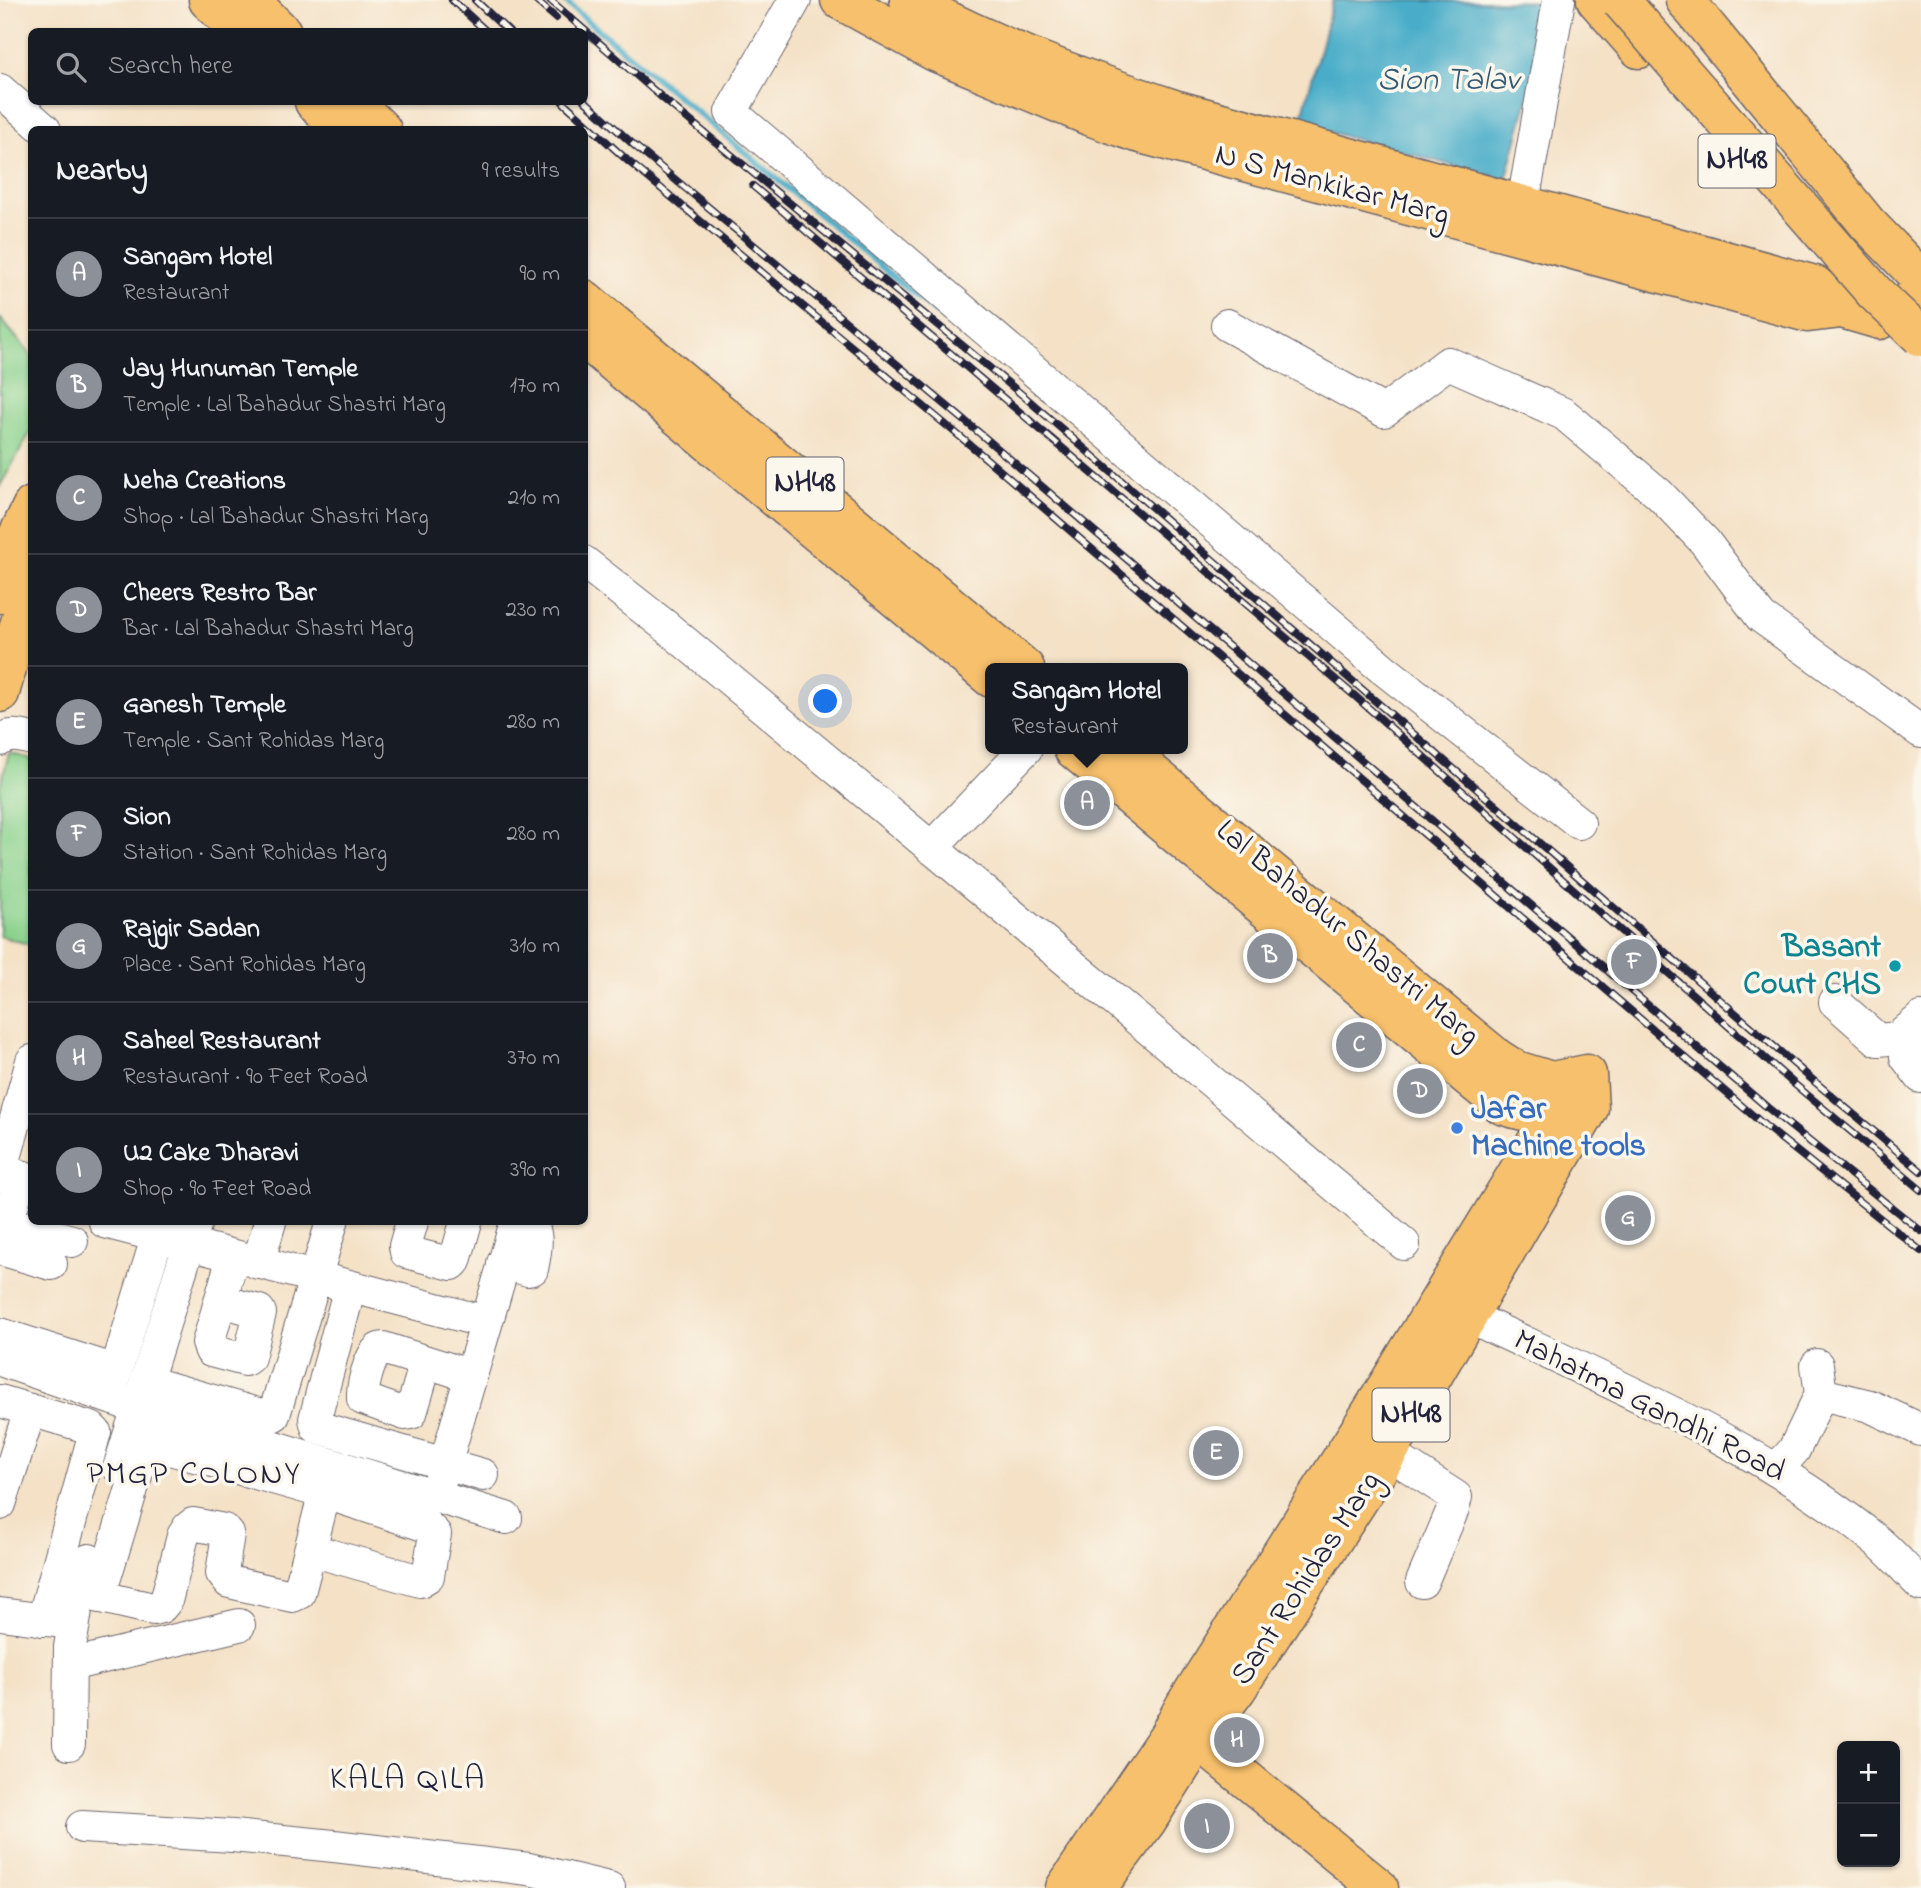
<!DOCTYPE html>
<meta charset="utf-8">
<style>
:root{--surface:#171b24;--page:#242831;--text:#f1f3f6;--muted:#9ea1a6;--line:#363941;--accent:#8c9099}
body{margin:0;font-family:"Indie Flower",sans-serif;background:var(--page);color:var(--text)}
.controls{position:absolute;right:21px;bottom:21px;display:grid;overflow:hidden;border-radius:10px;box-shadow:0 2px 5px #0004}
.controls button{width:63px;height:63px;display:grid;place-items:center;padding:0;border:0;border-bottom:2px solid var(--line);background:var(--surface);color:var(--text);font:35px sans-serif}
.you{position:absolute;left:826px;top:702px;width:24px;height:24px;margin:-18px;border:5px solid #fff;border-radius:50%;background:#1a73e8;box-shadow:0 0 0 10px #1a73e833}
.badge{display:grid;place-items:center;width:46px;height:46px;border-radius:50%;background:var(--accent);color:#fff;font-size:23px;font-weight:700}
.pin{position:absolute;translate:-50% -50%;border:4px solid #fff;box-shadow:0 2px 7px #0006}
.popup{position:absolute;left:985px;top:663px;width:203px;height:91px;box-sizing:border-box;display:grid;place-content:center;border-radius:10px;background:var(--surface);filter:drop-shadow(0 2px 5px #0005);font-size:23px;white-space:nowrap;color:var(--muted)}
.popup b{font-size:26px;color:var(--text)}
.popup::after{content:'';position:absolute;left:50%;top:100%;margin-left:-14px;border:14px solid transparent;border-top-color:var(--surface)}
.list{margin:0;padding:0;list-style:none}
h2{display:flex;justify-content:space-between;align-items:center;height:91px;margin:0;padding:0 28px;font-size:30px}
h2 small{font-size:23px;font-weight:400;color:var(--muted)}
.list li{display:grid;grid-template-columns:46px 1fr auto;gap:21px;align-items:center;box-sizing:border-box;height:112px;padding:0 28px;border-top:2px solid var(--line)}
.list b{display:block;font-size:26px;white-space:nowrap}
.list p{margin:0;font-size:23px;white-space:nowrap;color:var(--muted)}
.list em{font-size:23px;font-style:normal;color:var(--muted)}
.icon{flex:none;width:38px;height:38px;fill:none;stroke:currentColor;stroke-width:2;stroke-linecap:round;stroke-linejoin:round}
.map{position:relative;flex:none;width:1921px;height:1888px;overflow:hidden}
.search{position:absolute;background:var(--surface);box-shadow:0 2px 5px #0004;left:28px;top:28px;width:560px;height:77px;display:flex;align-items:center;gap:18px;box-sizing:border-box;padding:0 24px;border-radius:10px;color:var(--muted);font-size:26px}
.panel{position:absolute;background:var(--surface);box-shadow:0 2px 5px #0004;left:28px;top:126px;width:560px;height:1099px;border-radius:10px}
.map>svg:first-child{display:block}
</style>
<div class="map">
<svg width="1921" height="1888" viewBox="0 0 1921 1888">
<rect width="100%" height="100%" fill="#fbf7ec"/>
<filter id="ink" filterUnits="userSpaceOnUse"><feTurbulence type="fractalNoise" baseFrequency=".0143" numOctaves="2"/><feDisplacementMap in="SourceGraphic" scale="14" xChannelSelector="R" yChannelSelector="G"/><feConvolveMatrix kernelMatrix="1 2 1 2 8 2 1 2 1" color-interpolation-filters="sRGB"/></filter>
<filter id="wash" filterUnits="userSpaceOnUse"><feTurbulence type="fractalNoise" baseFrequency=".00686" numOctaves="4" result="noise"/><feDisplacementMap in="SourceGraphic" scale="28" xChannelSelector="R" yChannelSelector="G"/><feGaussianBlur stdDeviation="1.57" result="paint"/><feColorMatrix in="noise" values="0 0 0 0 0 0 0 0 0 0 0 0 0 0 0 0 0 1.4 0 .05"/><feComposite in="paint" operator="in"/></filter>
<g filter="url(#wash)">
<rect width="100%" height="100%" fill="#f4e1c6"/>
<!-- green -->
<g fill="#8ad28d" stroke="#567a64" stroke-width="2">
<polygon points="0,318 32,356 31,431 0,486"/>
<polygon points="9,753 31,759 31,945 0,936 0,787"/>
</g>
<!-- water -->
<polygon fill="#4aadc9" stroke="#366882" stroke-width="2" points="1333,0 1554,2 1506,180 1300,124"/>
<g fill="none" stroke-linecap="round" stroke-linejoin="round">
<!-- stream -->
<polyline stroke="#4aadc9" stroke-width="6" points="563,0 969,340"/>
</g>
</g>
<g filter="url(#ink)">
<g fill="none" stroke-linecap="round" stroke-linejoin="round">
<!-- minor casing -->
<g stroke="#6c656c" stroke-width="34">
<g id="minor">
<polyline points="795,0 731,112 1382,668 1579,823"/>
<polyline points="0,90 45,130"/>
<polyline points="1519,226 1559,0"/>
<polyline points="1227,325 1384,411 1448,363 1564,414 1659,494 1705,542 1761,617 1921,732"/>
<polyline points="584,562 663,624 1179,1054 1404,1244"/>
<path d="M 0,740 C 11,733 20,736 32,739"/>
<polyline points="931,848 1026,749"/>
<polyline points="1835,1002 1878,1040 1898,1038 1921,1018"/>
<polyline points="1921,1035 1908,1047 1906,1057 1921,1077"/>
<polyline points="0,1176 32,1061"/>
<polyline points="105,1222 486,1322"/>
<polyline points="412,1222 405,1246 406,1252 452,1264 455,1261 466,1222"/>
<polyline points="8,1223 72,1241"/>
<polyline points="0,1247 21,1176 32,1180"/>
<polyline points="0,1249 51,1264"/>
<polyline points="258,1263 270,1222"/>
<path d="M 503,1263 L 528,1270 L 532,1269 C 535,1254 540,1233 529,1222"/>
<polyline points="350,1287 315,1419 317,1427 483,1475"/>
<polyline points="220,1301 259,1311 260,1313 249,1357 245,1360 211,1351 208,1343 233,1257"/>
<path d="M 1468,1316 C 1608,1382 1755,1442 1876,1540 C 1892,1553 1906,1570 1921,1585"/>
<polyline points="0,1334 116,1371"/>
<polyline points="0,1360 139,1408 232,1434 506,1518"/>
<path d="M 426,1362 L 411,1413 L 405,1414 L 363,1399 C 362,1386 369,1358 379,1349 L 383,1348 L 471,1376"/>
<polyline points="148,1382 268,1417 274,1415 332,1222"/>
<polyline points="1821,1394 1870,1406 1921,1430"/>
<polyline points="108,1397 162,1222"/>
<polyline points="0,1401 30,1410 0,1504"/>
<polyline points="30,1410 91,1428 95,1432 43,1620"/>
<polyline points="1388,1453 1456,1497 1453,1509 1422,1582"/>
<polyline points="119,1468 196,1222"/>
<polyline points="1776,1470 1794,1450 1821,1394 1817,1365"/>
<polyline points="439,1485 516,1222"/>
<polyline points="80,1592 153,1609 161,1607 166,1601 183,1536 188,1528 193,1524 224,1530 228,1534 222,1573 229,1582 292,1596 299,1593 330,1472"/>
<polyline points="99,1597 145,1446 149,1443 326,1493 427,1526 435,1534 428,1576 420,1581 311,1550"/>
<polyline points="0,1614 62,1622"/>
<polyline points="70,1665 239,1625"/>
<polyline points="69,1744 70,1647 79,1592 89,1560"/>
<polyline points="82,1827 233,1836 334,1846 529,1869 609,1888"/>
</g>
</g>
<!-- major casing -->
<g stroke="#6c656c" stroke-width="41">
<g id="major">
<polyline points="208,0 241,32"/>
<polyline points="250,0 282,32"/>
<polyline points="840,0 935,52 1089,116 1137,133 1808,313 1842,309 1880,320 1921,293"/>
<path d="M 909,0 C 992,46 1084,79 1174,109 L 1815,285 L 1842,309"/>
<polyline points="1596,0 1639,49"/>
<polyline points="1685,0 1867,223 1921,279"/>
<polyline points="314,102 343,130"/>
<polyline points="354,102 382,130"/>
<polyline points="584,299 1025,668"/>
<polyline points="584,338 991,678"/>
<polyline points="0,594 18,535 32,506"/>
<polyline points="0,693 32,580"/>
<path d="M 1073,749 L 1502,1105 C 1526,1113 1548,1117 1573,1112"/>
<polyline points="1172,1737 1198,1740 1379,1888"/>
<polyline points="1065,1888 1168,1736 1185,1705 1373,1409 1552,1116 1552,1081"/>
<polyline points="1097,1888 1147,1821 1198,1740 1237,1689 1378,1470 1589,1109 1587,1074 1552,1081 1516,1070 1497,1058 1123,749"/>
</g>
</g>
<!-- minor -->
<use href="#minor" stroke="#fff" stroke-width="32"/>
<!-- major -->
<use href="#major" stroke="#f7c06c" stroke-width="38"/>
<!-- rail casing -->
<g stroke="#22223b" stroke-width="8">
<g id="rail">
<polyline points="452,0 487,32"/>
<polyline points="475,0 509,32"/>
<polyline points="535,0 556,18"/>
<polyline points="550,0 666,101 1026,398 1808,1076 1921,1171"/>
<polyline points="584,100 635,146 983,436 1768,1108 1921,1231"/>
<polyline points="563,102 628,161 975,449 1764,1125 1921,1251"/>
<polyline points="753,186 1356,697 1793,1083 1921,1190"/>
</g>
</g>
<!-- rail -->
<use href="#rail" stroke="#fbf7ec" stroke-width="5" stroke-dasharray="16" stroke-linecap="butt"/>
<!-- highway-bridge casing -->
<g stroke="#6c656c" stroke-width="41" stroke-linecap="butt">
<polyline id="highway-bridge" points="1620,0 1874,292 1921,337"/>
</g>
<!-- highway-bridge -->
<use href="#highway-bridge" stroke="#f7c06c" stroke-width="38"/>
</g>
</g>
<!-- markers -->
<circle fill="#0f9aa8" stroke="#fbf7ec" stroke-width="2.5" cx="1895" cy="966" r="7"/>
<circle fill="#3f7fe0" stroke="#fbf7ec" stroke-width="2.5" cx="1457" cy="1128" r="7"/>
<g text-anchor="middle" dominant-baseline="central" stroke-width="7" stroke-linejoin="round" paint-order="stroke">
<!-- shield labels -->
<g fill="#fbf7ec" stroke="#636270" stroke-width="2">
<rect x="1698.5" y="134.5" width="77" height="53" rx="5"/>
<rect x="766.5" y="457.5" width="77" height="53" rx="5"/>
<rect x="1372.5" y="1388.5" width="77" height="53" rx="5"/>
</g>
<g font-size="30" font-weight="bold" fill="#22223b">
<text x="1737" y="161">NH48</text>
<text x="805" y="484">NH48</text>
<text x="1411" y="1415">NH48</text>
</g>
<!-- street labels -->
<g font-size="32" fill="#22223b" stroke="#fbf7ec">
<text transform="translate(1332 186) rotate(15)">N S Mankikar Marg</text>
<text transform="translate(1347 934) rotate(40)">Lal Bahadur Shastri Marg</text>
<text transform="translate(1649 1407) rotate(27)">Mahatma Gandhi Road</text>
<text transform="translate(1307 1579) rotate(-57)">Sant Rohidas Marg</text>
</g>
<!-- culture labels -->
<g font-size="32" font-weight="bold" fill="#0d838f" stroke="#fbf7ec" text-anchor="end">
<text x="1881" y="948">Basant<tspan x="1881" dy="37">Court CHS</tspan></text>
</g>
<!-- shop labels -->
<g font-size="32" font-weight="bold" fill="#366cbe" stroke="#fbf7ec" text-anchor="start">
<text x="1471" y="1110">Jafar<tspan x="1471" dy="37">Machine tools</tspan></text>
</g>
<!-- water labels -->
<g font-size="33" font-style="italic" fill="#325a74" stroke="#fbf7ec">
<text x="1448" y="81">Sion Talav</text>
</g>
<!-- neighbourhood labels -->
<g font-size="33" letter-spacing="2" fill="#22223b" stroke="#fbf7ec">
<text x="194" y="1475">PMGP COLONY</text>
<text x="408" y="1780">KALA QILA</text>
</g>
</g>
</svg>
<div class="controls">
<button>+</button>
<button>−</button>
</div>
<div class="you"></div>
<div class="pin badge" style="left:1087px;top:803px">A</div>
<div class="popup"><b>Sangam Hotel</b>Restaurant</div>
<div class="pin badge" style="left:1270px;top:956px">B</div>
<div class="pin badge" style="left:1359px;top:1045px">C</div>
<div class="pin badge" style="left:1420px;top:1091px">D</div>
<div class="pin badge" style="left:1216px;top:1453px">E</div>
<div class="pin badge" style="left:1634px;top:962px">F</div>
<div class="pin badge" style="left:1628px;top:1218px">G</div>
<div class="pin badge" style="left:1237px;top:1740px">H</div>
<div class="pin badge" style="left:1207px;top:1826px">I</div>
<div class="search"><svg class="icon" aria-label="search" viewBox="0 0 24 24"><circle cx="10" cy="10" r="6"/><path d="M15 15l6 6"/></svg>Search here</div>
<section class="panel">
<h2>Nearby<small>9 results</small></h2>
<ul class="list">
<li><span class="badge">A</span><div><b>Sangam Hotel</b><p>Restaurant</p></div><em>90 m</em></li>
<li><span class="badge">B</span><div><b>Jay Hunuman Temple</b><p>Temple · Lal Bahadur Shastri Marg</p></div><em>170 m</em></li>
<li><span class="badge">C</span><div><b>Neha Creations</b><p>Shop · Lal Bahadur Shastri Marg</p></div><em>210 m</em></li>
<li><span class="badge">D</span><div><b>Cheers Restro Bar</b><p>Bar · Lal Bahadur Shastri Marg</p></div><em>230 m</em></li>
<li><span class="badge">E</span><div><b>Ganesh Temple</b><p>Temple · Sant Rohidas Marg</p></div><em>280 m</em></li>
<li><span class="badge">F</span><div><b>Sion</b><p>Station · Sant Rohidas Marg</p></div><em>280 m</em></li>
<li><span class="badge">G</span><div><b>Rajgir Sadan</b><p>Place · Sant Rohidas Marg</p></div><em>310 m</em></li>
<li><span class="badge">H</span><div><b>Saheel Restaurant</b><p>Restaurant · 90 Feet Road</p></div><em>370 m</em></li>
<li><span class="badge">I</span><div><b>U2 Cake Dharavi</b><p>Shop · 90 Feet Road</p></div><em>390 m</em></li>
</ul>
</section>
</div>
